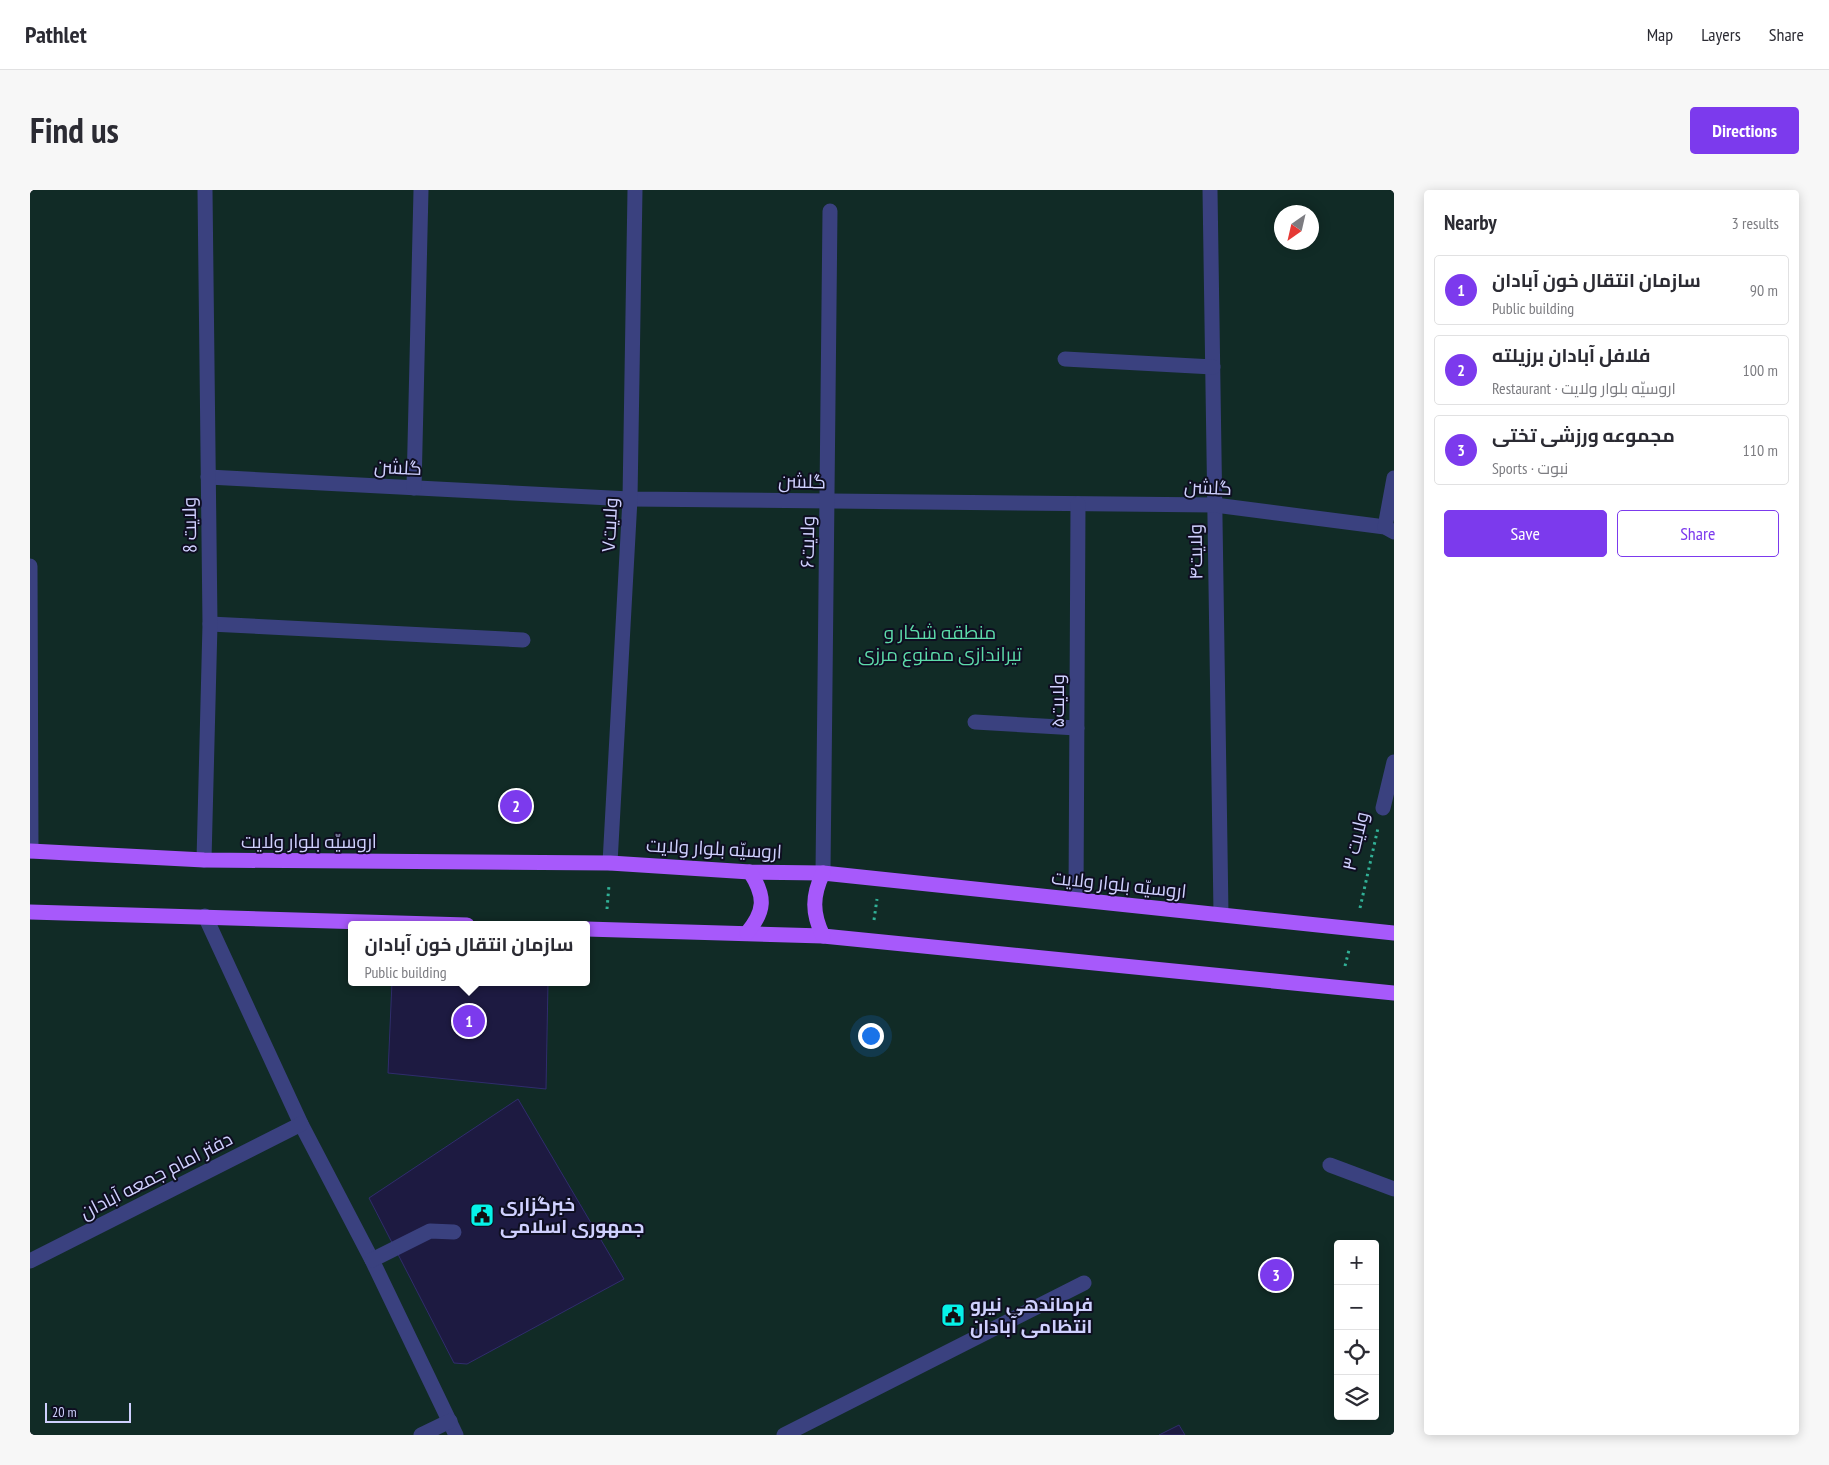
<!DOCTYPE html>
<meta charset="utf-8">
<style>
:root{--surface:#fff;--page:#f7f7f7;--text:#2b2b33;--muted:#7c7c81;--line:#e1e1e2;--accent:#7c3aed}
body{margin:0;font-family:"PT Sans Narrow",Cairo,sans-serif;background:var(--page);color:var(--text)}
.controls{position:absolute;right:15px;bottom:15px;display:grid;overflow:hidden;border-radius:5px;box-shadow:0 2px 12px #0003}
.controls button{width:45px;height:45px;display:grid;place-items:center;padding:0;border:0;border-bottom:1px solid var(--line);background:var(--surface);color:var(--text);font:25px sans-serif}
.compass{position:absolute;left:1244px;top:15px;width:45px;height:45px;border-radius:50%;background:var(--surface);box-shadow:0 2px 12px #0003;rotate:214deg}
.scale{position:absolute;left:15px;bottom:12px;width:86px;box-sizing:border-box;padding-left:5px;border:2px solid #cfd0fe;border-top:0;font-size:14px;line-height:18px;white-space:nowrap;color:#cfd0fe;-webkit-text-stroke:4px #0e0e21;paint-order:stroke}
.you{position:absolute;left:840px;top:845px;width:18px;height:18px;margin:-12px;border:4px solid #fff;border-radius:50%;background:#1a73e8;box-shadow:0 0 0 8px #1a73e833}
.badge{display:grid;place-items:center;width:32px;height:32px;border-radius:50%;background:var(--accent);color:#fff;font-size:16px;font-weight:700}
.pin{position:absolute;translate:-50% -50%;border:2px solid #fff;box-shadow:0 1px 5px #0006}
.popup{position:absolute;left:318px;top:731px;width:242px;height:65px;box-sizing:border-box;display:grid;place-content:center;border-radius:5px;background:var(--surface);filter:drop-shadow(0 1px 4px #0005);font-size:16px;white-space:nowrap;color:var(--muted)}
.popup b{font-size:19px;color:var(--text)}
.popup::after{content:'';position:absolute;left:50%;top:100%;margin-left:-10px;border:10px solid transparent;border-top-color:var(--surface)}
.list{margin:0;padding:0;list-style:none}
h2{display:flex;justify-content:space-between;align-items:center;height:65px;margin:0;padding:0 20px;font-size:21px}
h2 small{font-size:16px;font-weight:400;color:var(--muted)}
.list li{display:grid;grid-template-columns:32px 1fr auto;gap:15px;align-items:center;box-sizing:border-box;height:70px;margin:0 10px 10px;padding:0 10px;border:1px solid var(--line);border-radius:5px}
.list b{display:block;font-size:19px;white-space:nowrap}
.list p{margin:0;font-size:16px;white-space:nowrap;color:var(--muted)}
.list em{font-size:16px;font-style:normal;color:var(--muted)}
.actions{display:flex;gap:10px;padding:15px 20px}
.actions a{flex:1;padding:11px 0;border:1px solid var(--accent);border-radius:5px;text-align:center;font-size:18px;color:var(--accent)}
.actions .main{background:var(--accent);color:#fff}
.icon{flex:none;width:28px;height:28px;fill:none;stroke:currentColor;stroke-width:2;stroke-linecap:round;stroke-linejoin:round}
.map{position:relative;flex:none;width:1364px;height:1245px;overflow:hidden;border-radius:5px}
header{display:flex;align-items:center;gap:30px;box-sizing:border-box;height:70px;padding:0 25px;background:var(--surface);border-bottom:1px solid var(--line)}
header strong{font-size:24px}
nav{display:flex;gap:28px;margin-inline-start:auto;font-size:18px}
.intro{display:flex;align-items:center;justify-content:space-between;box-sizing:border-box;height:120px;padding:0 30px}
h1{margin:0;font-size:35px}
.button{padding:12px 22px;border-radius:5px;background:var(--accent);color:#fff;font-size:18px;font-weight:700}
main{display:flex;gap:30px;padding:0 30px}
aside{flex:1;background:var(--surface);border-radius:5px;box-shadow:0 2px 12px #0003}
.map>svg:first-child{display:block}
</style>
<header>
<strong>Pathlet</strong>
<nav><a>Map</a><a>Layers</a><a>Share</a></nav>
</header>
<div class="intro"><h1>Find us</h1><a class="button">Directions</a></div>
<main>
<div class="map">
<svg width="1364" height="1245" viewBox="0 0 1364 1245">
<rect width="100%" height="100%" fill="#0e0e21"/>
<!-- green -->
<path fill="#112b26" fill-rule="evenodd" d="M 0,0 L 1364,0 L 1364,1245 L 0,1245 ZM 1252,22 L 1282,22 L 1282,52 L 1252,52 ZM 322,735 L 556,735 L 556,792 L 322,792 ZM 1308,1054 L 1345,1054 L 1345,1226 L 1308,1226 Z"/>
<!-- building -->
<g fill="#1d1a41" stroke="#302d6d">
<polygon points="362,792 518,792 516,899 358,883"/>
<polygon points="488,909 594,1089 437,1174 424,1173 339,1008"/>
<polygon points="1149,1235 1155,1245 1129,1245"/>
</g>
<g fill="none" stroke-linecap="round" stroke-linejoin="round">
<!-- path -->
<g stroke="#31b096" stroke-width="3" stroke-dasharray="2.5 4" stroke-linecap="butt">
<polyline points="1330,718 1348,638"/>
<polyline points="577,719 579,695"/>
<polyline points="844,730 847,709"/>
<polyline points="1315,776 1319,760"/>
</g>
<!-- minor -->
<g stroke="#3a417f" stroke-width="15">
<polyline points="1180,0 1191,724"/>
<polyline points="1035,169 1183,177"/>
<polyline points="178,287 600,309 1185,315 1355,337 1364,342"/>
<polyline points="384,298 391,0"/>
<polyline points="1355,337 1364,288"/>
<polyline points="0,376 1,661"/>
<polyline points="180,434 493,450"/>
<polyline points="945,532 1047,538"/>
<polyline points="1353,618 1364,572"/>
<polyline points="174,670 180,434 175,0"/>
<polyline points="580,673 600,309 605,0"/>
<polyline points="793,683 800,21"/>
<polyline points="1046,709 1048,314"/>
<polyline points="175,726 271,934 342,1070 426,1245"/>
<polyline points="1300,975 1364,999"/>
<polyline points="342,1070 400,1041 424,1042"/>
<polyline points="0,1071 271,934"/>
<polyline points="391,1245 420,1231"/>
<polyline points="754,1245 1054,1093"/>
</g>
<!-- major -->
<g stroke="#a759fb" stroke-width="15">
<polyline points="0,661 174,670 580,673 720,682 793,683 1364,743"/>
<polyline points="0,722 437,735"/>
<polyline points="556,739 793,746 1364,803"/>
<path d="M 717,743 C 735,721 736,707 720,682"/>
<path d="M 793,746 C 782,723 782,706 793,683"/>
</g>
</g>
<!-- icons -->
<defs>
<g id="civic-square" transform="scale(1.25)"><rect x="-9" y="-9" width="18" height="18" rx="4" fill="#06f3e8" stroke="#0e0e21"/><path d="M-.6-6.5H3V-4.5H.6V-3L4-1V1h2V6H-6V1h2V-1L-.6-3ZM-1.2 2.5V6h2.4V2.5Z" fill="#111"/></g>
</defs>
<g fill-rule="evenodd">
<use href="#civic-square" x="452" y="1025"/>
<use href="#civic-square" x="923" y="1125"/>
</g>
<g text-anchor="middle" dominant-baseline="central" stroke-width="4" stroke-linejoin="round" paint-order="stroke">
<!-- street labels -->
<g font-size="19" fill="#cfd0fe" stroke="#0e0e21">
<text transform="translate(368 277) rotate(3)">گلشن</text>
<text transform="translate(772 291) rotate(1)">گلشن</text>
<text transform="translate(1178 297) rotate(3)">گلشن</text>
<text transform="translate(159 335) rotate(-91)">ولایت 8</text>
<text transform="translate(579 335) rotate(-87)">ولایت۷</text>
<text transform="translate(777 352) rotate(-89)">ولایت۶</text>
<text transform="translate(1165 362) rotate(-91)">ولایت۴</text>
<text transform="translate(1027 511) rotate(-90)">ولایت۵</text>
<text x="279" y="651">اروسیّه بلوار ولایت</text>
<text transform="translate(1325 651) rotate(-77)">ولایت ۳</text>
<text transform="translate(684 658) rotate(3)">اروسیّه بلوار ولایت</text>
<text transform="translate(1089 694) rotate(6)">اروسیّه بلوار ولایت</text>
<text transform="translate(126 985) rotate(-27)">دفتر امام جمعه آبادان</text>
</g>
<!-- park labels -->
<g font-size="19" fill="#5ddcaa" stroke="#0e0e21">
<text x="910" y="442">منطقه شکار و<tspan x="910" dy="22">تیراندازی ممنوع مرزی</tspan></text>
</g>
<!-- poi labels -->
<g font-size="19" font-weight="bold" fill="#cfd0fe" stroke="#0e0e21" text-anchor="start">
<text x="470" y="1014">خبرگزاری<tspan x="470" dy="22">جمهوری اسلامی</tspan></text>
<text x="940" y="1114">فرماندهی نیرو<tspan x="940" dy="22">انتظامی آبادان</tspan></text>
</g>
</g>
</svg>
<div class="controls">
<button>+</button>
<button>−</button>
<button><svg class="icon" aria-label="locate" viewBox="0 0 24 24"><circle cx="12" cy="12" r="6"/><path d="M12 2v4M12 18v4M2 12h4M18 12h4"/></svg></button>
<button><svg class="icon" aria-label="layers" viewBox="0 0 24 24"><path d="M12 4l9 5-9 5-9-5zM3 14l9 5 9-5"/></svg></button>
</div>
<svg class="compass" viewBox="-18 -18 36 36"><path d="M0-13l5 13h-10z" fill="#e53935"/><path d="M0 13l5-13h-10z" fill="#7c7c81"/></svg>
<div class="scale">20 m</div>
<div class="you"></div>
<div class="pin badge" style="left:439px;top:831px">1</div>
<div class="popup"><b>سازمان انتقال خون آبادان</b>Public building</div>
<div class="pin badge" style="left:486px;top:616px">2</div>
<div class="pin badge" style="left:1246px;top:1085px">3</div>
</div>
<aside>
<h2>Nearby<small>3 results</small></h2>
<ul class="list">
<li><span class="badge">1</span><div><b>سازمان انتقال خون آبادان</b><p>Public building</p></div><em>90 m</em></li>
<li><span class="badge">2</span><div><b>فلافل آبادان برزیلته</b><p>Restaurant · اروسیّه بلوار ولایت</p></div><em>100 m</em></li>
<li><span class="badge">3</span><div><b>مجموعه ورزشی تختی</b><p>Sports · نبوت</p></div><em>110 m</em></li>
</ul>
<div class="actions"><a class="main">Save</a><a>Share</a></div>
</aside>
</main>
